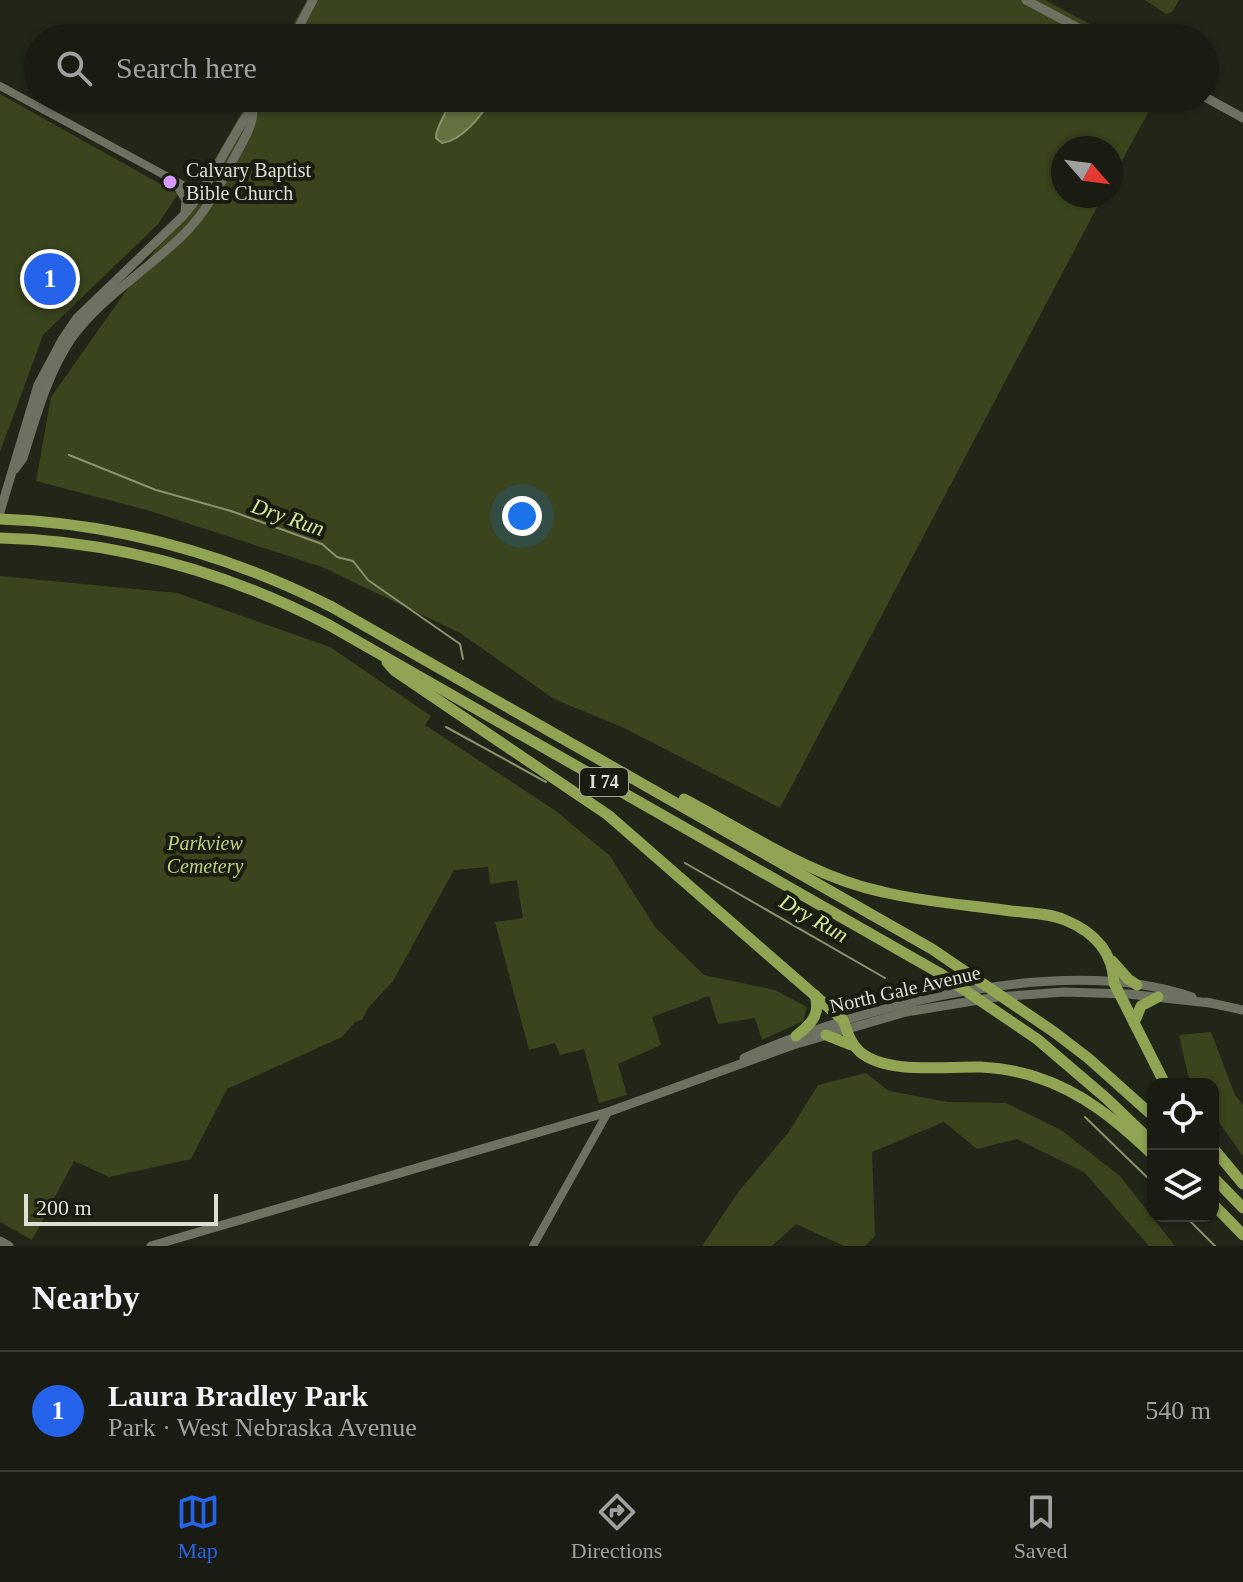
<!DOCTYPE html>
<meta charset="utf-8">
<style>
:root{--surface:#1a1c13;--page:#23251c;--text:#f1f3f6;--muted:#9fa1a0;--line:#383a33;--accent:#2563eb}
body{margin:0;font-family:Georgia,serif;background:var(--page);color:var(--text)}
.controls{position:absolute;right:24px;bottom:24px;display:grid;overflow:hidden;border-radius:16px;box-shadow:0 2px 6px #0004}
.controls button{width:72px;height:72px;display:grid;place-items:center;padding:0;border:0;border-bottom:2px solid var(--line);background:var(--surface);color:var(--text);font:40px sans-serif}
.compass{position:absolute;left:1051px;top:136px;width:72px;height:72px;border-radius:50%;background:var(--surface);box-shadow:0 2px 6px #0004;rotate:118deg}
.scale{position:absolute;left:24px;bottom:20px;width:194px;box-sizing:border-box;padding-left:8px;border:4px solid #dcdfd6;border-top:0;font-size:22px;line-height:28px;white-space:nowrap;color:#dcdfd6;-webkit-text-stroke:6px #191c10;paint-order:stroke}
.you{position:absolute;left:522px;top:516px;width:28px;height:28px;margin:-20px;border:6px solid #fff;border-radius:50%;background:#1a73e8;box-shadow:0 0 0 12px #1a73e833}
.badge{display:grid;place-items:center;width:52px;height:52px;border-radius:50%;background:var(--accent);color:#fff;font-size:26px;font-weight:700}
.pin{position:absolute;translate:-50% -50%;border:4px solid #fff;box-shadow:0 2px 8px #0006}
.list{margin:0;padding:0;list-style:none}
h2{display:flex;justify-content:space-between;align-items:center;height:104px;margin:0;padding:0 32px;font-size:34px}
h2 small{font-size:26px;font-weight:400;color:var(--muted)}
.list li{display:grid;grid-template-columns:52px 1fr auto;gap:24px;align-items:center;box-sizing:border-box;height:120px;padding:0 32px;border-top:2px solid var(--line)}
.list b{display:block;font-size:30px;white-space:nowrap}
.list p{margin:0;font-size:26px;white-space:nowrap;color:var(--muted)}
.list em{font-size:26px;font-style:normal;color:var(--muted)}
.icon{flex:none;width:44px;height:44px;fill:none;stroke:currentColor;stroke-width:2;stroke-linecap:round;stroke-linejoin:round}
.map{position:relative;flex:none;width:1243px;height:1246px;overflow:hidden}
.search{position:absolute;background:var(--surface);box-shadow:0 2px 6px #0004;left:24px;right:24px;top:24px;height:88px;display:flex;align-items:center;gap:20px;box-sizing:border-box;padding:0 28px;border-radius:44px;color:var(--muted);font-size:30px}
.sheet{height:224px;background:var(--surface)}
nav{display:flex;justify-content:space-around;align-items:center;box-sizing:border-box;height:112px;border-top:2px solid var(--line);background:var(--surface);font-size:22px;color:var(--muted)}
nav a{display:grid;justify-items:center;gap:4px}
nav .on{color:var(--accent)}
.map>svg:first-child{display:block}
</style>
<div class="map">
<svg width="1243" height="1246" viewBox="0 0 1243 1246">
<rect width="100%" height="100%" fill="#222619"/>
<!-- green -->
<g fill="#3a441d">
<polygon points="307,0 1045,0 1116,38 285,38"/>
<polygon points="1145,0 1179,0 1172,12 1166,14"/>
<polygon points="0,94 178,194 158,224 43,335 0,452"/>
<polygon points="250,98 1156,98 1111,181 1111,148 1063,148 1063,196 1103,196 780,808 622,727 554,699 460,633 322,567 147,510 36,481 51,397 196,192"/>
<polygon points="0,576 177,593 330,647 431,716 425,725 556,811 610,856 655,927 704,975 775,990 807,1007 803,1021 762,1040 755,1018 718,1024 709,996 652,1017 661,1045 618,1064 627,1095 599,1103 584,1049 560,1055 555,1043 529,1050 495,922 523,918 517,880 490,884 488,867 454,870 393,981 368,1008 362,1020 355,1022 342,1037 227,1089 191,1159 109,1177 74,1161 32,1240 0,1222"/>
<polygon points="1211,1032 1235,1095 1243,1105 1243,1156 1213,1114 1213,1084 1193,1084 1188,1075 1179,1035"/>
<polygon points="866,1073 889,1091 948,1102 1006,1103 1061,1130 1120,1176 1175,1246 1149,1246 1084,1172 1017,1139 977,1149 944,1122 872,1152 875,1236 865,1246 844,1246 796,1224 772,1246 702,1246 739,1191 788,1133 818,1085"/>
</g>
<!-- water -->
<path fill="#657240" stroke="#89936d" stroke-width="2" d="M 449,98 L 492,98 C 482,115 462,141 442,143 L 436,138 C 436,123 448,116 449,98 Z"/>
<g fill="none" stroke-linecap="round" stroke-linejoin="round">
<!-- stream -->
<g stroke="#89936d" stroke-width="2">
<polyline points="69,455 156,490 231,511 322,544 337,557 353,561 368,580 460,644 463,659"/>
<polyline points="446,727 546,782"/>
<polyline points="685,863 885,978"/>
<polyline points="1085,1117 1153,1183"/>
<polyline points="1185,1216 1215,1246"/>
</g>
<!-- tertiary -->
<g stroke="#6d7162" stroke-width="8">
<polyline points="0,86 203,196"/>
<polyline points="533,1246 608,1112"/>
</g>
<!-- secondary -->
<g stroke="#6d7162" stroke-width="9">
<polyline points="1026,0 1097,38"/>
<polyline points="293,38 313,0"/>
<polyline points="1205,97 1243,118"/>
<polyline points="174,180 186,200 185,213"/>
<path d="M 15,469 L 23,458 C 36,417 47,375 71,339 C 100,298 146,271 182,236 C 205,214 219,187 233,160 C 241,144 253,128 253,110"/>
<polyline points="0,512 38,385 62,340 77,318 184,215 200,195 243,121 260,98"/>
<polyline points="1206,1002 1243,1010"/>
<path d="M 744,1058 C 864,1005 1064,953 1192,997"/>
<polyline points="0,1241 9,1246"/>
<polyline points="151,1246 608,1112 793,1045 906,1012 997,997 1064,992 1128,994 1210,1003"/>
</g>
<!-- motorway -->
<g stroke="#90a454" stroke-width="11">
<path d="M 0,519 C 118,523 227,554 332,607 L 932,949 L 1054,1032 L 1088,1058 L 1153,1116"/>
<path d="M 0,538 C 115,541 227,572 329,625 L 941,974 L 1037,1039 L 1106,1098 L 1153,1143"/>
<path d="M 387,662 L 395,671 L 608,815 L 843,1020 C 848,1033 850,1043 860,1052 C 888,1075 946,1066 981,1067 C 1000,1068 1018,1071 1036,1077 C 1083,1092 1117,1121 1153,1155"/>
<path d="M 684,799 C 749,833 812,877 883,892 C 925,902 969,905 1011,911 C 1028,913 1048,913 1065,920 C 1094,932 1113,952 1114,983 L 1165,1084"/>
<polyline points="1112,961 1128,979 1137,985"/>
<polyline points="1134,1023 1141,1006 1158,997"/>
<polyline points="826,1035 851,1045"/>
<path d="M 796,1036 C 811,1024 821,1015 815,995"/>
<polyline points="1213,1148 1243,1184"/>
<polyline points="1213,1177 1243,1208"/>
<polyline points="1213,1204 1243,1235"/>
</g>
</g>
<!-- markers -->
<circle fill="#d69bfa" stroke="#191c10" stroke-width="3" cx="170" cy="182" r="8"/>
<g text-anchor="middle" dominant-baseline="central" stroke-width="8" stroke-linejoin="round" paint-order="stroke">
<!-- shield labels -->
<rect fill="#191c10" stroke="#a2a49b" stroke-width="2" x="580" y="768" width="48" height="28" rx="6"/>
<g font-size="18" font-weight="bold" fill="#dcdfd6">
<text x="604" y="782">I 74</text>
</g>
<!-- poi labels -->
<g font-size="20" fill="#dcdfd6" stroke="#191c10" text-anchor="start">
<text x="186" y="170">Calvary Baptist<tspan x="186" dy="23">Bible Church</tspan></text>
</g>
<!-- park labels -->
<g font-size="20" font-style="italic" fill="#bcd183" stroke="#191c10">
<text x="205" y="843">Parkview<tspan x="205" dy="23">Cemetery</tspan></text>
</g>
<!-- street labels -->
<g font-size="20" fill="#dcdfd6" stroke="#191c10">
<text transform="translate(905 989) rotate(-13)">North Gale Avenue</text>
</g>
<!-- water labels -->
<g font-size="22" font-style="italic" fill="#d3e899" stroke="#191c10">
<text transform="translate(288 517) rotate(19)">Dry Run</text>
<text transform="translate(814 918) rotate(30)">Dry Run</text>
</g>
</g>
</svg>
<div class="controls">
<button><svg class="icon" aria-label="locate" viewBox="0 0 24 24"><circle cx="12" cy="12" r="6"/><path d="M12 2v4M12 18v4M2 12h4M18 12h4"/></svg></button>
<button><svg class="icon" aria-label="layers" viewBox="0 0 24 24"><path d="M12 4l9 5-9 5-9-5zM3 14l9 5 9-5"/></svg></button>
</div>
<svg class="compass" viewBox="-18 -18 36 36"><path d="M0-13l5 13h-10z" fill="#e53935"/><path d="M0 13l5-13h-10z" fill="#9fa1a0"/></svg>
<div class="scale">200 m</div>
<div class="you"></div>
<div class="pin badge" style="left:50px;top:279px">1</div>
<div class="search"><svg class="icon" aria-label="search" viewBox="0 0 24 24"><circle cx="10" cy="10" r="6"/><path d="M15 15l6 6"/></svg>Search here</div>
</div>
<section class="sheet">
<h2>Nearby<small></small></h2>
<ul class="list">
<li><span class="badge">1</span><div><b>Laura Bradley Park</b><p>Park · West Nebraska Avenue</p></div><em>540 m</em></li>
</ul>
</section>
<nav>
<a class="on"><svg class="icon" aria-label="map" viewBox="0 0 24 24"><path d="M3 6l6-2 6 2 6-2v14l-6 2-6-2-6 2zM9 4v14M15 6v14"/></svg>Map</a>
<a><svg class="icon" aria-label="directions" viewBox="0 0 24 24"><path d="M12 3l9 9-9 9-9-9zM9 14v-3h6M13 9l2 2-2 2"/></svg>Directions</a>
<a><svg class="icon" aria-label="saved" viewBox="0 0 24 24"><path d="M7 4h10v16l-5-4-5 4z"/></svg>Saved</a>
</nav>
